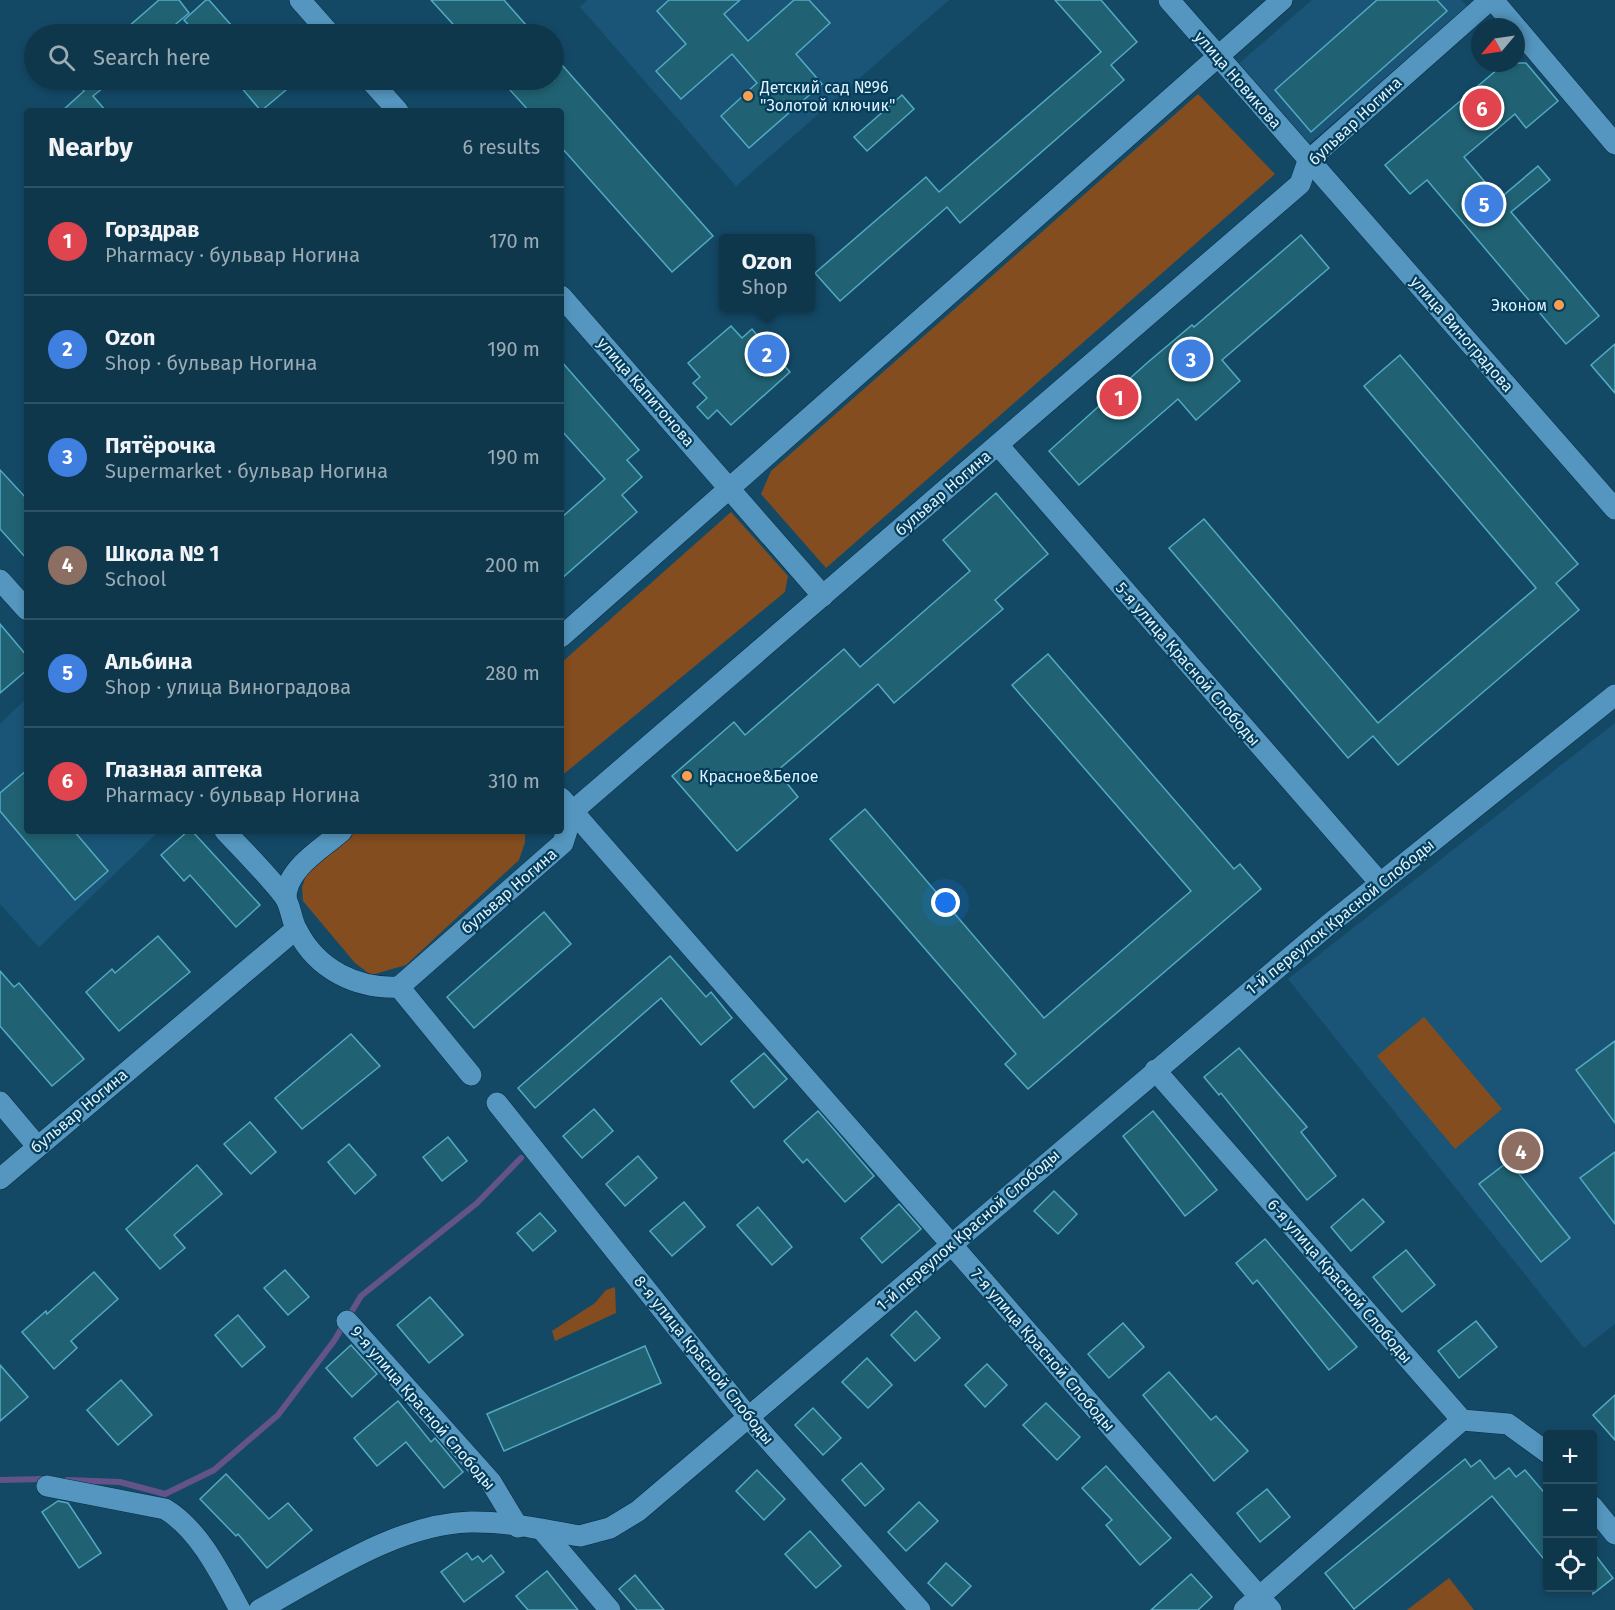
<!DOCTYPE html>
<meta charset="utf-8">
<style>
:root{--surface:#0f374c;--page:#183f53;--text:#f1f3f6;--muted:#9bacb5;--line:#2f5164;--accent:#d6ab8b}
body{margin:0;font-family:"Fira Sans",sans-serif;background:var(--page);color:var(--text)}
.controls{position:absolute;right:18px;bottom:18px;display:grid;overflow:hidden;border-radius:6px;box-shadow:0 3px 9px #0003}
.controls button{width:54px;height:54px;display:grid;place-items:center;padding:0;border:0;border-bottom:2px solid var(--line);background:var(--surface);color:var(--text);font:30px sans-serif}
.compass{position:absolute;left:1471px;top:18px;width:54px;height:54px;border-radius:50%;background:var(--surface);box-shadow:0 3px 9px #0003;rotate:241deg}
.you{position:absolute;left:946px;top:903px;width:21px;height:21px;margin:-15px;border:4px solid #fff;border-radius:50%;background:#1a73e8;box-shadow:0 0 0 9px #1a73e833}
.badge{display:grid;place-items:center;width:39px;height:39px;border-radius:50%;background:var(--accent);color:#fff;font-size:20px;font-weight:700}
.pin{position:absolute;translate:-50% -50%;border:3px solid #fff;box-shadow:0 2px 6px #0006}
.popup{position:absolute;left:719px;top:234px;width:96px;height:78px;box-sizing:border-box;display:grid;place-content:center;border-radius:6px;background:var(--surface);filter:drop-shadow(0 2px 4px #0005);font-size:20px;white-space:nowrap;color:var(--muted)}
.popup b{font-size:22px;color:var(--text)}
.popup::after{content:'';position:absolute;left:50%;top:100%;margin-left:-12px;border:12px solid transparent;border-top-color:var(--surface)}
.list{margin:0;padding:0;list-style:none}
h2{display:flex;justify-content:space-between;align-items:center;height:78px;margin:0;padding:0 24px;font-size:26px}
h2 small{font-size:20px;font-weight:400;color:var(--muted)}
.list li{display:grid;grid-template-columns:39px 1fr auto;gap:18px;align-items:center;box-sizing:border-box;height:108px;padding:0 24px;border-top:2px solid var(--line)}
.list b{display:block;font-size:22px;white-space:nowrap}
.list p{margin:0;font-size:20px;white-space:nowrap;color:var(--muted)}
.list em{font-size:20px;font-style:normal;color:var(--muted)}
.icon{flex:none;width:33px;height:33px;fill:none;stroke:currentColor;stroke-width:2;stroke-linecap:round;stroke-linejoin:round}
.map{position:relative;flex:none;width:1615px;height:1610px;overflow:hidden}
.search{position:absolute;background:var(--surface);box-shadow:0 3px 9px #0003;left:24px;top:24px;width:540px;height:66px;display:flex;align-items:center;gap:15px;box-sizing:border-box;padding:0 21px;border-radius:33px;color:var(--muted);font-size:22px}
.panel{position:absolute;background:var(--surface);box-shadow:0 3px 9px #0003;left:24px;top:108px;width:540px;height:726px;border-radius:6px}
.map>svg:first-child{display:block}
</style>
<div class="map">
<svg width="1615" height="1610" viewBox="0 0 1615 1610">
<rect width="100%" height="100%" fill="#144966"/>
<!-- built -->
<g fill="#1a5577">
<polygon points="587,0 949,0 736,186 580,7"/>
<polygon points="1312,0 1461,0 1468,7 1304,148 1235,67"/>
<polygon points="27,698 27,831 159,831 39,947 0,904 0,724"/>
<polygon points="1615,723 1615,1324 1584,1348 1288,979"/>
</g>
<!-- green -->
<g fill="#834d1f">
<polygon points="1198,94 1275,174 826,568 761,494 771,471"/>
<polygon points="731,512 788,576 785,592 565,773 561,774 561,663"/>
<polygon points="351,831 525,831 525,842 519,860 406,965 371,975 355,963 303,901 302,887 309,868"/>
<polygon points="1424,1017 1502,1109 1455,1149 1377,1056"/>
<polygon points="615,1287 616,1313 555,1341 552,1331 595,1303 606,1290"/>
<polygon points="1449,1578 1474,1610 1407,1610"/>
</g>
<g fill="none" stroke-linecap="round" stroke-linejoin="round">
<!-- stream -->
<g stroke="#645388" stroke-width="6">
<polyline points="0,1480 44,1479"/>
<polyline points="67,1480 120,1482 165,1494 214,1470 278,1415 334,1341 361,1296 477,1203 521,1158"/>
</g>
</g>
<!-- building -->
<g fill="#206273" stroke="#52abc3" stroke-width="1.5">
<polygon points="159,0 179,0 189,13 164,34 120,34"/>
<polygon points="206,0 209,0 239,34 197,34 184,20"/>
<polygon points="431,0 504,0 534,34 462,34"/>
<polygon points="669,0 740,0 724,14 748,41 794,0 809,0 830,23 796,54 822,84 749,148 721,116 757,83 732,54 681,99 656,71 686,44 657,11"/>
<polygon points="1055,0 1101,0 1137,42 1111,65 1124,80 960,223 947,207 840,301 815,273 926,177 939,192 1101,52"/>
<polygon points="1377,0 1437,0 1447,11 1311,132 1275,90"/>
<polygon points="554,56 713,236 672,272 561,147 561,111 529,111 501,80 554,80"/>
<polygon points="1505,63 1526,63 1558,101 1526,128 1515,114 1464,157 1499,199 1538,166 1550,180 1511,212 1599,316 1566,344 1427,180 1410,194 1385,165"/>
<polygon points="74,80 113,80 93,96 106,111 62,111 84,91"/>
<polygon points="235,80 277,80 286,90 261,111"/>
<polygon points="902,95 914,109 867,151 854,137"/>
<polygon points="1301,235 1329,268 1222,360 1240,381 1196,420 1178,399 1079,485 1049,451 1147,363 1192,325 1194,327"/>
<polygon points="731,326 742,338 752,329 766,346 776,337 786,349 777,358 790,372 731,425 717,410 708,419 697,407 707,398 693,383 700,377 688,363"/>
<polygon points="1615,344 1615,393 1591,365"/>
<polygon points="1400,355 1578,564 1556,583 1579,610 1398,765 1373,736 1348,758 1169,548 1204,519 1378,723 1536,588 1364,386"/>
<polygon points="561,361 639,450 627,460 642,477 622,495 637,512 561,579 561,518 605,479 561,430"/>
<polygon points="0,470 27,499 27,559 0,529"/>
<polygon points="996,493 1048,554 995,600 1003,609 894,703 878,684 777,771 798,797 737,851 672,776 734,722 745,735 844,649 860,667 970,571 943,540"/>
<polygon points="0,624 27,656 27,670 0,693"/>
<polygon points="1048,654 1234,869 1240,864 1261,889 1028,1089 1005,1064 1016,1054 830,839 865,809 1044,1018 1191,891 1012,685"/>
<polygon points="27,770 27,831 74,831 108,871 75,900 0,811 0,793"/>
<polygon points="188,831 192,831 260,905 236,927 190,875 184,881 161,855"/>
<polygon points="544,912 571,944 474,1028 447,997"/>
<polygon points="158,936 190,972 119,1031 86,992 112,969 115,973"/>
<polygon points="670,956 706,997 711,992 732,1018 701,1045 661,998 535,1108 518,1088"/>
<polygon points="0,971 14,987 19,983 84,1059 52,1086 0,1026"/>
<polygon points="351,1034 380,1066 302,1129 275,1098"/>
<polygon points="1615,1041 1615,1123 1576,1070"/>
<polygon points="1239,1048 1307,1127 1301,1132 1336,1176 1307,1200 1221,1093 1219,1095 1204,1077"/>
<polygon points="764,1053 787,1079 754,1108 731,1081"/>
<polygon points="594,1109 613,1131 582,1158 563,1136"/>
<polygon points="818,1111 874,1176 845,1202 807,1159 803,1163 784,1141"/>
<polygon points="1153,1111 1217,1190 1185,1216 1123,1136"/>
<polygon points="250,1122 276,1152 251,1174 224,1144"/>
<polygon points="448,1137 467,1161 442,1181 423,1157"/>
<polygon points="349,1144 376,1175 355,1194 328,1162"/>
<polygon points="1615,1152 1615,1224 1580,1178"/>
<polygon points="638,1156 657,1178 625,1206 606,1184"/>
<polygon points="1509,1161 1570,1238 1541,1262 1479,1184"/>
<polygon points="197,1165 222,1194 174,1235 185,1248 160,1269 126,1229"/>
<polygon points="1054,1191 1077,1214 1058,1234 1034,1211"/>
<polygon points="1363,1199 1384,1222 1351,1251 1331,1227"/>
<polygon points="684,1202 705,1227 672,1256 650,1231"/>
<polygon points="899,1204 921,1229 882,1263 861,1238"/>
<polygon points="758,1207 792,1247 772,1265 737,1225"/>
<polygon points="540,1213 556,1231 533,1251 517,1233"/>
<polygon points="1265,1239 1357,1347 1329,1370 1257,1280 1253,1284 1236,1263"/>
<polygon points="1406,1250 1435,1285 1402,1312 1373,1277"/>
<polygon points="285,1270 309,1297 288,1315 264,1288"/>
<polygon points="94,1272 118,1299 71,1341 77,1348 54,1369 22,1332 46,1311 47,1314"/>
<polygon points="430,1297 463,1335 429,1363 397,1325"/>
<polygon points="916,1311 940,1338 915,1361 891,1335"/>
<polygon points="238,1315 265,1347 242,1367 215,1335"/>
<polygon points="1476,1321 1497,1347 1459,1378 1438,1351"/>
<polygon points="1123,1323 1144,1347 1109,1378 1088,1354"/>
<polygon points="351,1345 377,1374 352,1397 326,1368"/>
<polygon points="645,1346 661,1383 504,1451 487,1414"/>
<polygon points="867,1358 892,1385 868,1408 842,1382"/>
<polygon points="987,1364 1007,1385 985,1407 965,1385"/>
<polygon points="0,1365 28,1397 0,1421"/>
<polygon points="1169,1372 1211,1420 1216,1416 1248,1451 1214,1481 1143,1395"/>
<polygon points="121,1380 152,1415 118,1445 87,1410"/>
<polygon points="1615,1395 1615,1440 1593,1415"/>
<polygon points="398,1401 431,1442 435,1438 463,1472 444,1488 406,1442 377,1466 354,1438"/>
<polygon points="1046,1403 1080,1437 1057,1460 1023,1425"/>
<polygon points="813,1408 841,1438 823,1455 795,1425"/>
<polygon points="1465,1459 1471,1467 1480,1460 1495,1479 1509,1468 1516,1477 1525,1470 1548,1497 1548,1564 1492,1496 1354,1609 1325,1573"/>
<polygon points="861,1463 884,1489 865,1506 842,1480"/>
<polygon points="1106,1466 1171,1538 1140,1565 1106,1525 1112,1520 1082,1488"/>
<polygon points="757,1470 785,1499 764,1520 736,1491"/>
<polygon points="226,1474 269,1519 288,1503 312,1530 267,1568 238,1534 236,1536 200,1499"/>
<polygon points="1267,1489 1290,1517 1260,1542 1237,1513"/>
<polygon points="58,1501 68,1503 101,1553 79,1568 42,1512"/>
<polygon points="919,1502 938,1521 906,1551 888,1532"/>
<polygon points="810,1531 841,1566 816,1588 785,1554"/>
<polygon points="1593,1552 1613,1578 1593,1594"/>
<polygon points="467,1553 472,1560 478,1556 483,1562 491,1555 504,1572 464,1602 441,1572"/>
<polygon points="946,1563 971,1586 952,1606 928,1583"/>
<polygon points="547,1571 578,1610 528,1610 516,1596"/>
<polygon points="1191,1574 1212,1597 1198,1610 1151,1610"/>
<polygon points="635,1575 664,1610 637,1610 619,1589"/>
</g>
<g fill="none" stroke-linecap="round" stroke-linejoin="round">
<!-- minor casing -->
<g stroke="#092d42" stroke-width="22">
<g id="minor">
<polyline points="300,0 330,34"/>
<polyline points="1169,0 1615,509"/>
<polyline points="1493,0 1615,144"/>
<polyline points="370,80 398,111"/>
<polyline points="561,296 823,596"/>
<polyline points="998,445 1380,883"/>
<polyline points="0,580 27,610"/>
<polyline points="561,637 1282,0"/>
<polyline points="561,798 1271,1610"/>
<path d="M 225,831 C 245,852 266,873 284,896 C 291,905 291,920 297,930 C 317,970 357,989 399,987"/>
<path d="M 286,899 C 285,869 322,849 342,831"/>
<polyline points="399,987 563,843 573,811 1300,184 1308,161 1490,0"/>
<polyline points="399,987 471,1075"/>
<polyline points="1155,1070 1462,1420 1508,1424 1548,1453"/>
<polyline points="0,1102 37,1146"/>
<polyline points="497,1103 749,1418 920,1610"/>
<polyline points="0,1179 296,929"/>
<polyline points="347,1321 491,1482 518,1527"/>
<path d="M 47,1486 L 165,1509 C 200,1530 221,1575 240,1610"/>
<polyline points="1592,1506 1615,1534"/>
<polyline points="542,1530 610,1610"/>
<path d="M 259,1610 C 322,1576 396,1524 470,1522 C 506,1521 544,1530 580,1536 L 610,1528 L 638,1511 L 1327,926 L 1615,695"/>
<polyline points="1244,1610 1462,1420"/>
</g>
</g>
<!-- minor -->
<use href="#minor" stroke="#5496bf" stroke-width="21"/>
</g>
<!-- markers -->
<g fill="#fb9e50" stroke="#053e5b" stroke-width="2">
<circle cx="748" cy="96" r="6"/>
<circle cx="1559" cy="305" r="6"/>
<circle cx="687" cy="776" r="6"/>
</g>
<g text-anchor="middle" dominant-baseline="central" stroke-width="4.5" stroke-linejoin="round" paint-order="stroke">
<!-- street labels -->
<g font-size="16" fill="#def1ff" stroke="#053e5b">
<text transform="translate(1238 80) rotate(49)">улица Новикова</text>
<text transform="translate(1355 121) rotate(-43)">бульвар Ногина</text>
<text transform="translate(1462 334) rotate(49)">улица Виноградова</text>
<text transform="translate(646 392) rotate(49)">улица Капитонова</text>
<text transform="translate(943 493) rotate(-41)">бульвар Ногина</text>
<text transform="translate(1188 664) rotate(49)">5-я улица Красной Слободы</text>
<text transform="translate(509 891) rotate(-41)">бульвар Ногина</text>
<text transform="translate(1340 917) rotate(-39)">1-й переулок Красной Слободы</text>
<text transform="translate(79 1111) rotate(-40)">бульвар Ногина</text>
<text transform="translate(968 1230) rotate(-41)">1-й переулок Красной Слободы</text>
<text transform="translate(1340 1281) rotate(49)">6-я улица Красной Слободы</text>
<text transform="translate(1043 1350) rotate(49)">7-я улица Красной Слободы</text>
<text transform="translate(704 1360) rotate(51)">8-я улица Красной Слободы</text>
<text transform="translate(423 1408) rotate(49)">9-я улица Красной Слободы</text>
</g>
<!-- poi labels -->
<g font-size="16" fill="#def1ff" stroke="#053e5b" text-anchor="start">
<text x="760" y="87">Детский сад №96<tspan x="760" dy="18">"Золотой ключик"</tspan></text>
<text x="1547" y="305" text-anchor="end">Эконом</text>
<text x="699" y="776">Красное&amp;Белое</text>
</g>
</g>
</svg>
<div class="controls">
<button>+</button>
<button>−</button>
<button><svg class="icon" aria-label="locate" viewBox="0 0 24 24"><circle cx="12" cy="12" r="6"/><path d="M12 2v4M12 18v4M2 12h4M18 12h4"/></svg></button>
</div>
<svg class="compass" viewBox="-18 -18 36 36"><path d="M0-13l5 13h-10z" fill="#e53935"/><path d="M0 13l5-13h-10z" fill="#9bacb5"/></svg>
<div class="you"></div>
<div class="pin badge" style="left:1119px;top:397px;background:#e0444e">1</div>
<div class="pin badge" style="left:767px;top:354px;background:#3f7fe0">2</div>
<div class="popup"><b>Ozon</b>Shop</div>
<div class="pin badge" style="left:1191px;top:359px;background:#3f7fe0">3</div>
<div class="pin badge" style="left:1521px;top:1151px;background:#8d6e63">4</div>
<div class="pin badge" style="left:1484px;top:204px;background:#3f7fe0">5</div>
<div class="pin badge" style="left:1482px;top:108px;background:#e0444e">6</div>
<div class="search"><svg class="icon" aria-label="search" viewBox="0 0 24 24"><circle cx="10" cy="10" r="6"/><path d="M15 15l6 6"/></svg>Search here</div>
<section class="panel">
<h2>Nearby<small>6 results</small></h2>
<ul class="list">
<li><span class="badge" style="background:#e0444e">1</span><div><b>Горздрав</b><p>Pharmacy · бульвар Ногина</p></div><em>170 m</em></li>
<li><span class="badge" style="background:#3f7fe0">2</span><div><b>Ozon</b><p>Shop · бульвар Ногина</p></div><em>190 m</em></li>
<li><span class="badge" style="background:#3f7fe0">3</span><div><b>Пятёрочка</b><p>Supermarket · бульвар Ногина</p></div><em>190 m</em></li>
<li><span class="badge" style="background:#8d6e63">4</span><div><b>Школа № 1</b><p>School</p></div><em>200 m</em></li>
<li><span class="badge" style="background:#3f7fe0">5</span><div><b>Альбина</b><p>Shop · улица Виноградова</p></div><em>280 m</em></li>
<li><span class="badge" style="background:#e0444e">6</span><div><b>Глазная аптека</b><p>Pharmacy · бульвар Ногина</p></div><em>310 m</em></li>
</ul>
</section>
</div>
